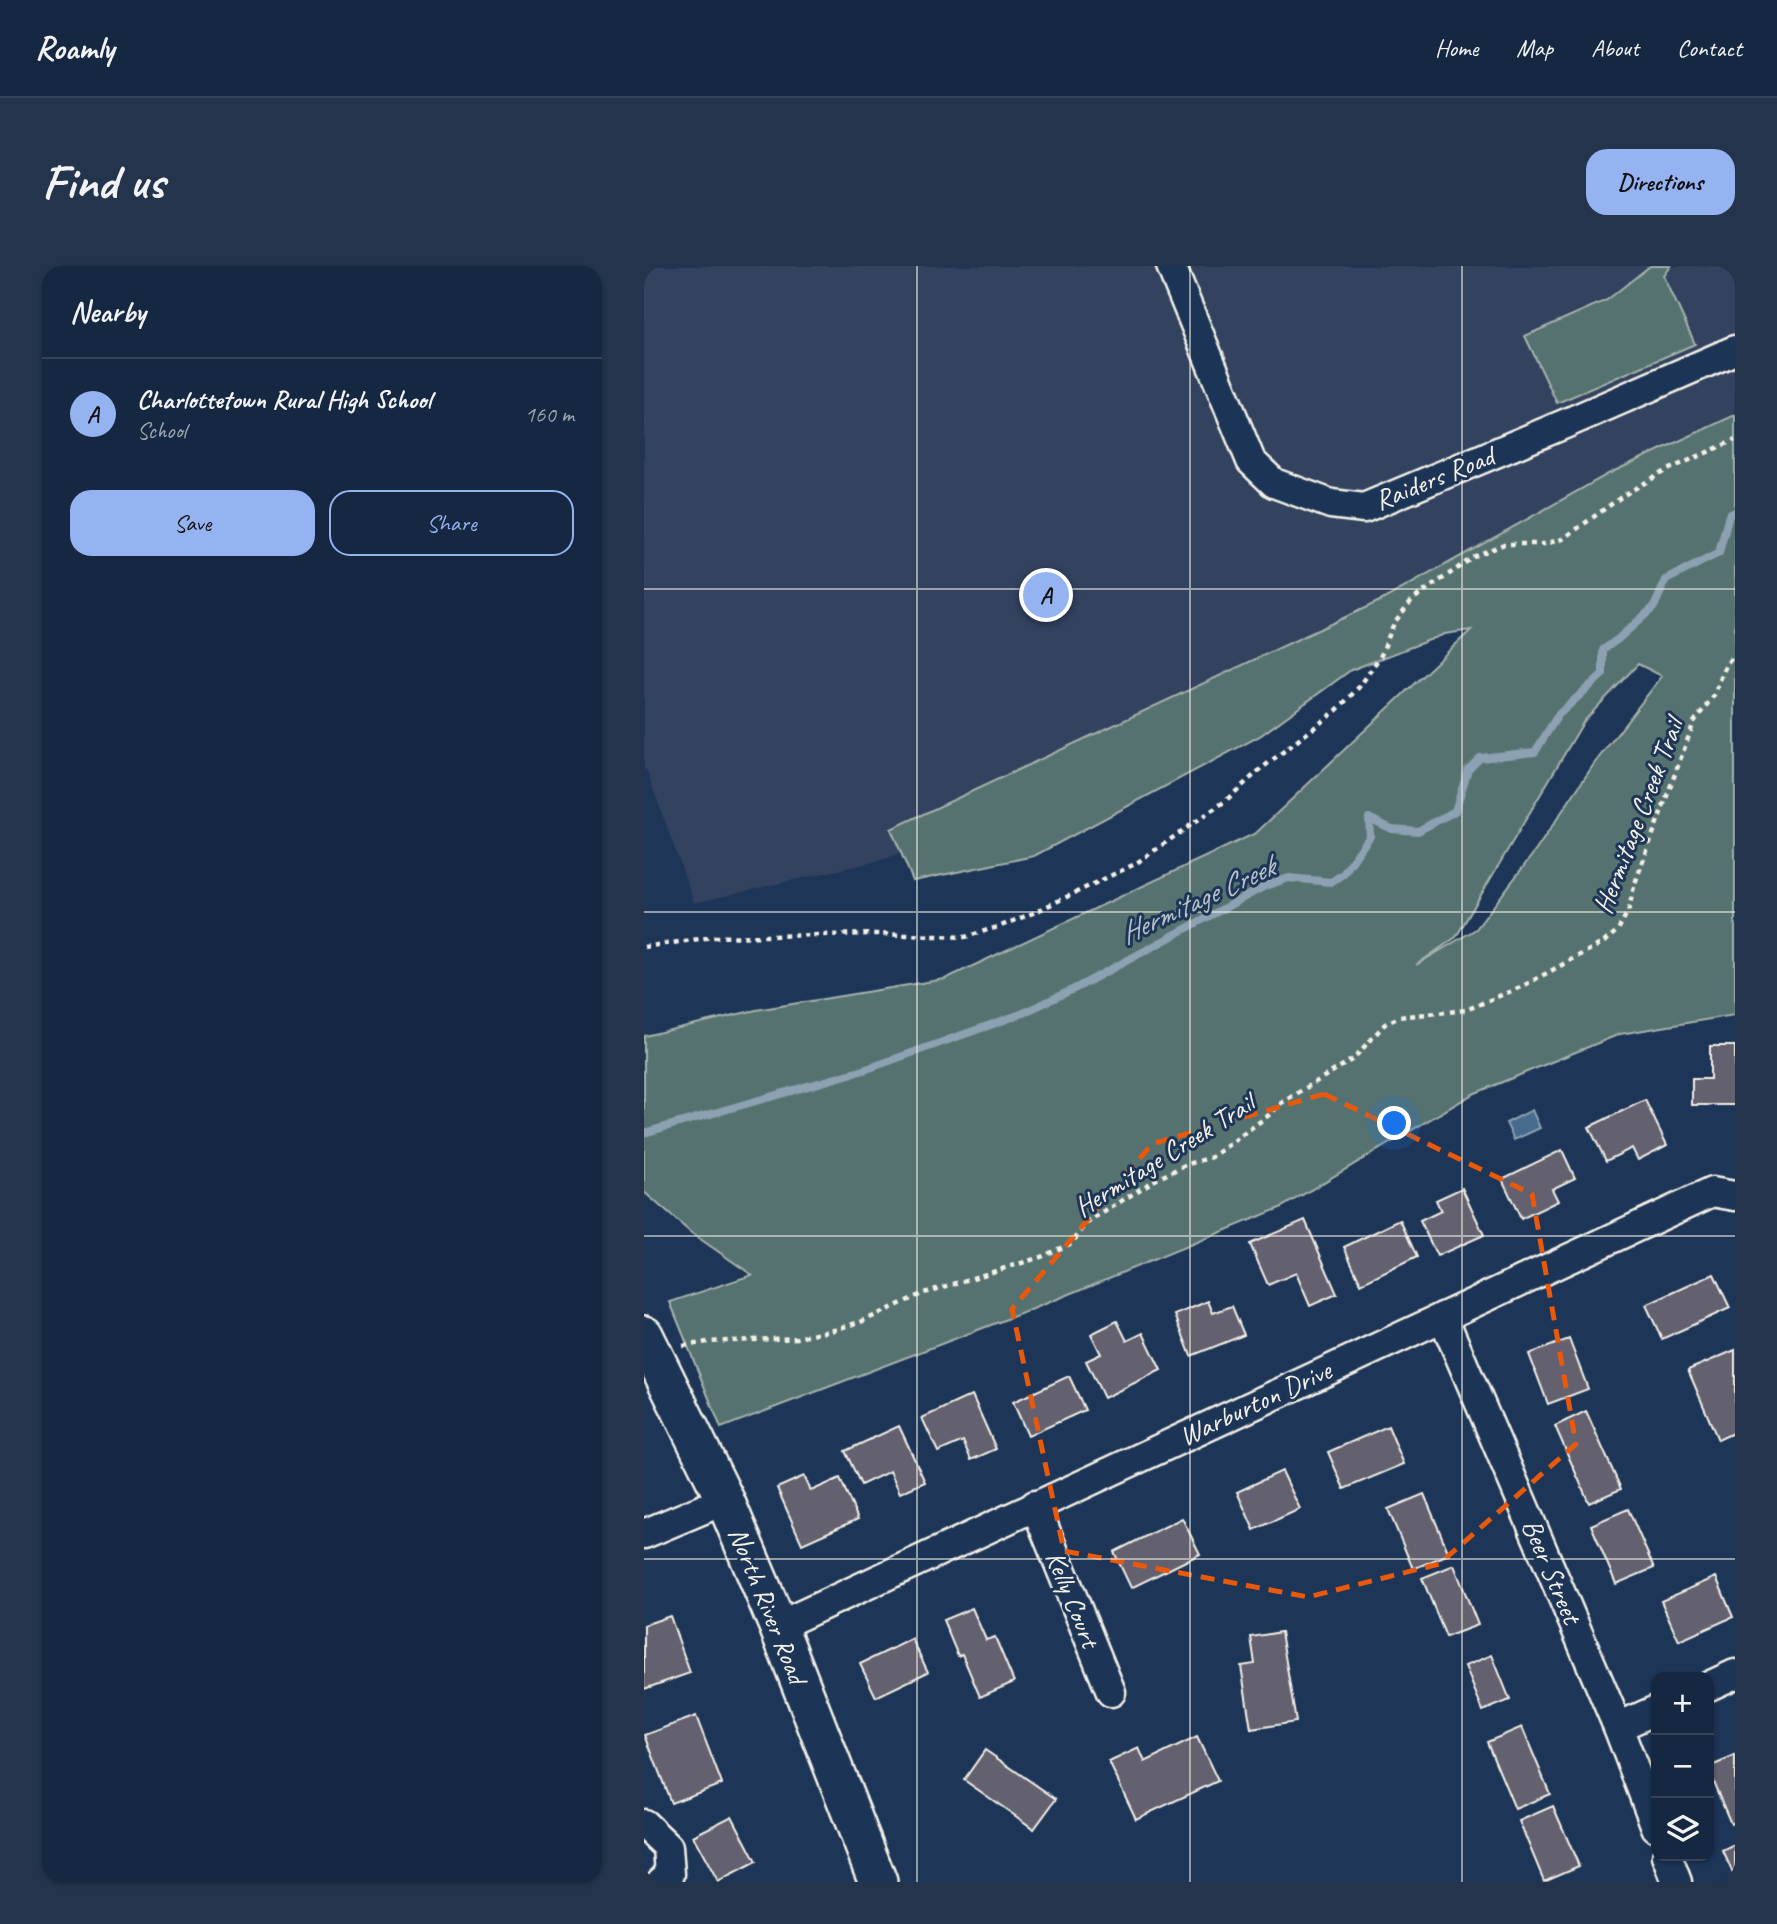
<!DOCTYPE html>
<meta charset="utf-8">
<style>
:root{--surface:#162841;--page:#23344c;--text:#f1f3f6;--muted:#9ea6b1;--line:#35445a;--accent:#95b2f1}
body{margin:0;font-family:Caveat,sans-serif;background:var(--page);color:var(--text)}
.controls{position:absolute;right:21px;bottom:21px;display:grid;overflow:hidden;border-radius:14px;box-shadow:0 2px 5px #0004}
.controls button{width:63px;height:63px;display:grid;place-items:center;padding:0;border:0;border-bottom:2px solid var(--line);background:var(--surface);color:var(--text);font:35px sans-serif}
.you{position:absolute;left:751px;top:858px;width:24px;height:24px;margin:-18px;border:5px solid #fff;border-radius:50%;background:#1a73e8;box-shadow:0 0 0 10px #1a73e833}
.badge{display:grid;place-items:center;width:46px;height:46px;border-radius:50%;background:var(--accent);color:#111;font-size:23px;font-weight:700}
.pin{position:absolute;translate:-50% -50%;border:4px solid #fff;box-shadow:0 2px 7px #0006}
.list{margin:0;padding:0;list-style:none}
h2{display:flex;justify-content:space-between;align-items:center;height:91px;margin:0;padding:0 28px;font-size:30px}
h2 small{font-size:23px;font-weight:400;color:var(--muted)}
.list li{display:grid;grid-template-columns:46px 1fr auto;gap:21px;align-items:center;box-sizing:border-box;height:112px;padding:0 28px;border-top:2px solid var(--line)}
.list b{display:block;font-size:26px;white-space:nowrap}
.list p{margin:0;font-size:23px;white-space:nowrap;color:var(--muted)}
.list em{font-size:23px;font-style:normal;color:var(--muted)}
.actions{display:flex;gap:14px;padding:21px 28px}
.actions a{flex:1;padding:16px 0;border:2px solid var(--accent);border-radius:21px;text-align:center;font-size:24px;color:var(--accent)}
.actions .main{background:var(--accent);color:#111}
.icon{flex:none;width:38px;height:38px;fill:none;stroke:currentColor;stroke-width:2;stroke-linecap:round;stroke-linejoin:round}
.map{position:relative;flex:none;width:1091px;height:1616px;overflow:hidden;border-radius:21px}
header{display:flex;align-items:center;gap:42px;box-sizing:border-box;height:98px;padding:0 35px;background:var(--surface);border-bottom:2px solid var(--line)}
header strong{font-size:33px}
nav{display:flex;gap:38px;margin-inline-start:auto;font-size:24px}
.intro{display:flex;align-items:center;justify-content:space-between;box-sizing:border-box;height:168px;padding:0 42px}
h1{margin:0;font-size:49px}
.button{padding:18px 32px;border-radius:21px;background:var(--accent);color:#111;font-size:24px;font-weight:700}
main{display:flex;gap:42px;padding:0 42px}
aside{flex:1;background:var(--surface);border-radius:21px;box-shadow:0 2px 5px #0004}
.map>svg:first-child{display:block}
</style>
<header>
<strong>Roamly</strong>
<nav><a>Home</a><a>Map</a><a>About</a><a>Contact</a></nav>
</header>
<div class="intro"><h1>Find us</h1><a class="button">Directions</a></div>
<main>
<aside>
<h2>Nearby<small></small></h2>
<ul class="list">
<li><span class="badge">A</span><div><b>Charlottetown Rural High School</b><p>School</p></div><em>160 m</em></li>
</ul>
<div class="actions"><a class="main">Save</a><a>Share</a></div>
</aside>
<div class="map">
<svg width="1091" height="1616" viewBox="0 0 1091 1616">
<rect width="100%" height="100%" fill="#1d3557"/>
<filter id="ink" filterUnits="userSpaceOnUse"><feTurbulence type="fractalNoise" baseFrequency=".0143" numOctaves="2"/><feDisplacementMap in="SourceGraphic" scale="14" xChannelSelector="R" yChannelSelector="G"/><feConvolveMatrix kernelMatrix="1 2 1 2 8 2 1 2 1" color-interpolation-filters="sRGB"/></filter>
<g filter="url(#ink)">
<!-- built -->
<polygon fill="#32425e" points="0,0 1091,0 1091,189 776,349 242,593 50,637 2,503 0,504"/>
<!-- green -->
<g fill="#56726f" stroke="#a5b2ac" stroke-width="2" fill-rule="evenodd">
<polygon points="1006,0 1027,0 1020,10 1051,78 913,137 881,70 963,34"/>
<path d="M 1091,149 L 1091,749 L 976,768 L 829,828 L 636,942 L 389,1043 L 77,1162 L 26,1036 L 108,1009 L 46,966 L 0,926 L 0,770 L 112,744 L 301,713 L 612,567 L 827,364 L 801,368 L 707,404 L 616,470 L 390,590 L 269,615 L 247,563 L 738,334 L 966,207 ZM 994,398 L 1018,410 L 950,498 L 892,584 L 832,663 L 772,699 L 812,671 L 940,455 Z"/>
</g>
<!-- water -->
<polygon fill="#466b8e" stroke="#8ca1b2" stroke-width="2" points="888,844 896,862 870,874 862,857"/>
<g fill="none" stroke-linecap="round" stroke-linejoin="round">
<!-- stream -->
<polyline stroke="#8ca1b2" stroke-width="8" points="0,867 220,804 377,748 434,721 621,620 645,612 687,616 699,608 726,570 725,552 748,563 774,565 811,545 824,504 836,492 891,486 914,449 959,408 959,384 974,373 1010,341 1022,314 1075,287 1085,249 1091,246"/>
</g>
<!-- building -->
<g fill="#64616f" stroke="#f4f1e8" stroke-width="2">
<polygon points="1066,780 1091,780 1091,839 1048,839 1048,813 1066,813"/>
<polygon points="1001,834 1023,879 994,894 988,882 962,895 945,861"/>
<polygon points="918,884 931,912 908,923 914,935 877,953 858,913"/>
<polygon points="818,922 840,969 793,990 776,955 797,945 792,934"/>
<polygon points="661,954 693,1028 666,1040 652,1007 624,1019 606,978"/>
<polygon points="756,954 773,991 717,1018 700,981"/>
<polygon points="1070,1008 1086,1042 1018,1073 1002,1039"/>
<polygon points="564,1035 569,1047 588,1040 600,1069 547,1090 531,1049"/>
<polygon points="473,1055 483,1075 499,1067 517,1104 460,1132 442,1095 457,1088 447,1068"/>
<polygon points="925,1073 944,1123 904,1138 885,1088"/>
<polygon points="1091,1084 1091,1166 1074,1174 1044,1104"/>
<polygon points="425,1110 441,1144 384,1170 369,1136"/>
<polygon points="328,1129 352,1183 327,1194 319,1175 294,1186 278,1152"/>
<polygon points="942,1145 977,1223 945,1237 911,1160"/>
<polygon points="255,1160 281,1216 256,1227 246,1205 217,1219 201,1185"/>
<polygon points="744,1160 760,1198 700,1223 684,1186"/>
<polygon points="638,1205 656,1243 610,1264 593,1226"/>
<polygon points="160,1210 167,1225 196,1212 214,1253 158,1278 133,1222"/>
<polygon points="780,1228 805,1288 769,1303 744,1243"/>
<polygon points="984,1243 1010,1302 972,1318 947,1259"/>
<polygon points="538,1252 556,1288 487,1322 470,1286"/>
<polygon points="810,1299 834,1359 802,1371 778,1312"/>
<polygon points="1072,1311 1089,1351 1035,1375 1017,1335"/>
<polygon points="328,1342 342,1374 351,1371 370,1416 336,1431 318,1388 314,1390 299,1354"/>
<polygon points="26,1350 46,1407 0,1423 0,1359"/>
<polygon points="637,1366 652,1456 607,1463 597,1400 611,1398 607,1371"/>
<polygon points="268,1373 284,1406 232,1431 216,1398"/>
<polygon points="848,1389 866,1434 839,1445 821,1400"/>
<polygon points="52,1450 78,1518 27,1537 1,1469"/>
<polygon points="878,1461 906,1528 871,1543 843,1476"/>
<polygon points="553,1471 574,1515 492,1553 465,1496 495,1482 501,1496"/>
<polygon points="341,1484 412,1533 390,1563 320,1514"/>
<polygon points="1091,1490 1091,1556 1087,1558 1065,1506 1065,1501"/>
<polygon points="909,1540 935,1600 900,1615 875,1555"/>
<polygon points="88,1550 112,1596 74,1616 49,1570"/>
<polygon points="1091,1579 1091,1612 1079,1585"/>
</g>
<g fill="none" stroke-linecap="round" stroke-linejoin="round">
<!-- minor casing -->
<g stroke="#f4f1e8" stroke-width="33">
<g id="minor">
<polyline points="527,0 607,195 630,217 687,238 720,242 923,157 1091,84"/>
<polyline points="799,1051 974,1461 1012,1561"/>
<polyline points="391,1239 467,1426"/>
<polyline points="0,1268 81,1234"/>
<polyline points="134,1360 1068,926 1091,930"/>
<polyline points="1065,1420 1091,1408"/>
<polyline points="974,1461 1012,1444"/>
<polyline points="0,1558 24,1581 26,1608 17,1616"/>
<polyline points="1023,1590 1033,1616"/>
</g>
</g>
<!-- major casing -->
<g stroke="#f4f1e8" stroke-width="42">
<polyline id="major" points="0,1069 81,1234 134,1360 234,1616"/>
</g>
<!-- path -->
<g stroke="#f4f1e8" stroke-width="4.5" stroke-dasharray="5 5" stroke-linecap="butt">
<polyline points="0,681 69,671 231,668 321,671 357,660 389,647 491,598 580,536 618,502 693,444 716,420 737,389 750,357 768,334 831,290 860,278 900,278 919,273 980,229 1021,205 1091,174"/>
<polyline points="39,1080 64,1076 153,1072 190,1064 219,1055 280,1027 397,991 428,977 443,957 509,915 541,899 568,891 629,846 634,839 709,793 741,758 755,751 822,744 879,720 960,676 974,664 985,643 990,620 1050,456 1070,429 1082,399 1091,388"/>
</g>
<!-- minor -->
<use href="#minor" stroke="#1d3557" stroke-width="28"/>
<!-- major -->
<use href="#major" stroke="#1d3557" stroke-width="37"/>
</g>
</g>
<!-- marked area -->
<path fill="none" stroke="#e8590c" stroke-width="5" stroke-dasharray="14 9" stroke-linejoin="round" d="M 680,828 L 888,928 L 932,1178 L 795,1298 L 664,1331 L 420,1285 L 368,1043 L 508,878 Z"/>
<!-- grid -->
<path fill="none" stroke="#f4f1e8" stroke-width="2" stroke-opacity="0.55" d="M 273,0 L 273,1616M 546,0 L 546,1616M 818,0 L 818,1616M 0,323 L 1091,323M 0,646 L 1091,646M 0,970 L 1091,970M 0,1293 L 1091,1293"/>
<g text-anchor="middle" dominant-baseline="central" stroke-width="6" stroke-linejoin="round" paint-order="stroke">
<!-- street labels -->
<g font-size="28" fill="#f4f1e8" stroke="#1d3557">
<text transform="translate(790 212) rotate(-22)">Raiders Road</text>
<text transform="translate(994 550) rotate(-69)">Hermitage Creek Trail</text>
<text transform="translate(520 889) rotate(-32)">Hermitage Creek Trail</text>
<text transform="translate(611 1137) rotate(-25)">Warburton Drive</text>
<text transform="translate(908 1305) rotate(67)">Beer Street</text>
<text transform="translate(429 1333) rotate(68)">Kelly Court</text>
<text transform="translate(124 1339) rotate(68)">North River Road</text>
</g>
<!-- water labels -->
<g font-size="30" font-style="italic" fill="#b7c2c8" stroke="#1d3557">
<text transform="translate(553 634) rotate(-25)">Hermitage Creek</text>
</g>
</g>
</svg>
<div class="controls">
<button>+</button>
<button>−</button>
<button><svg class="icon" aria-label="layers" viewBox="0 0 24 24"><path d="M12 4l9 5-9 5-9-5zM3 14l9 5 9-5"/></svg></button>
</div>
<div class="you"></div>
<div class="pin badge" style="left:402px;top:329px">A</div>
</div>
</main>
